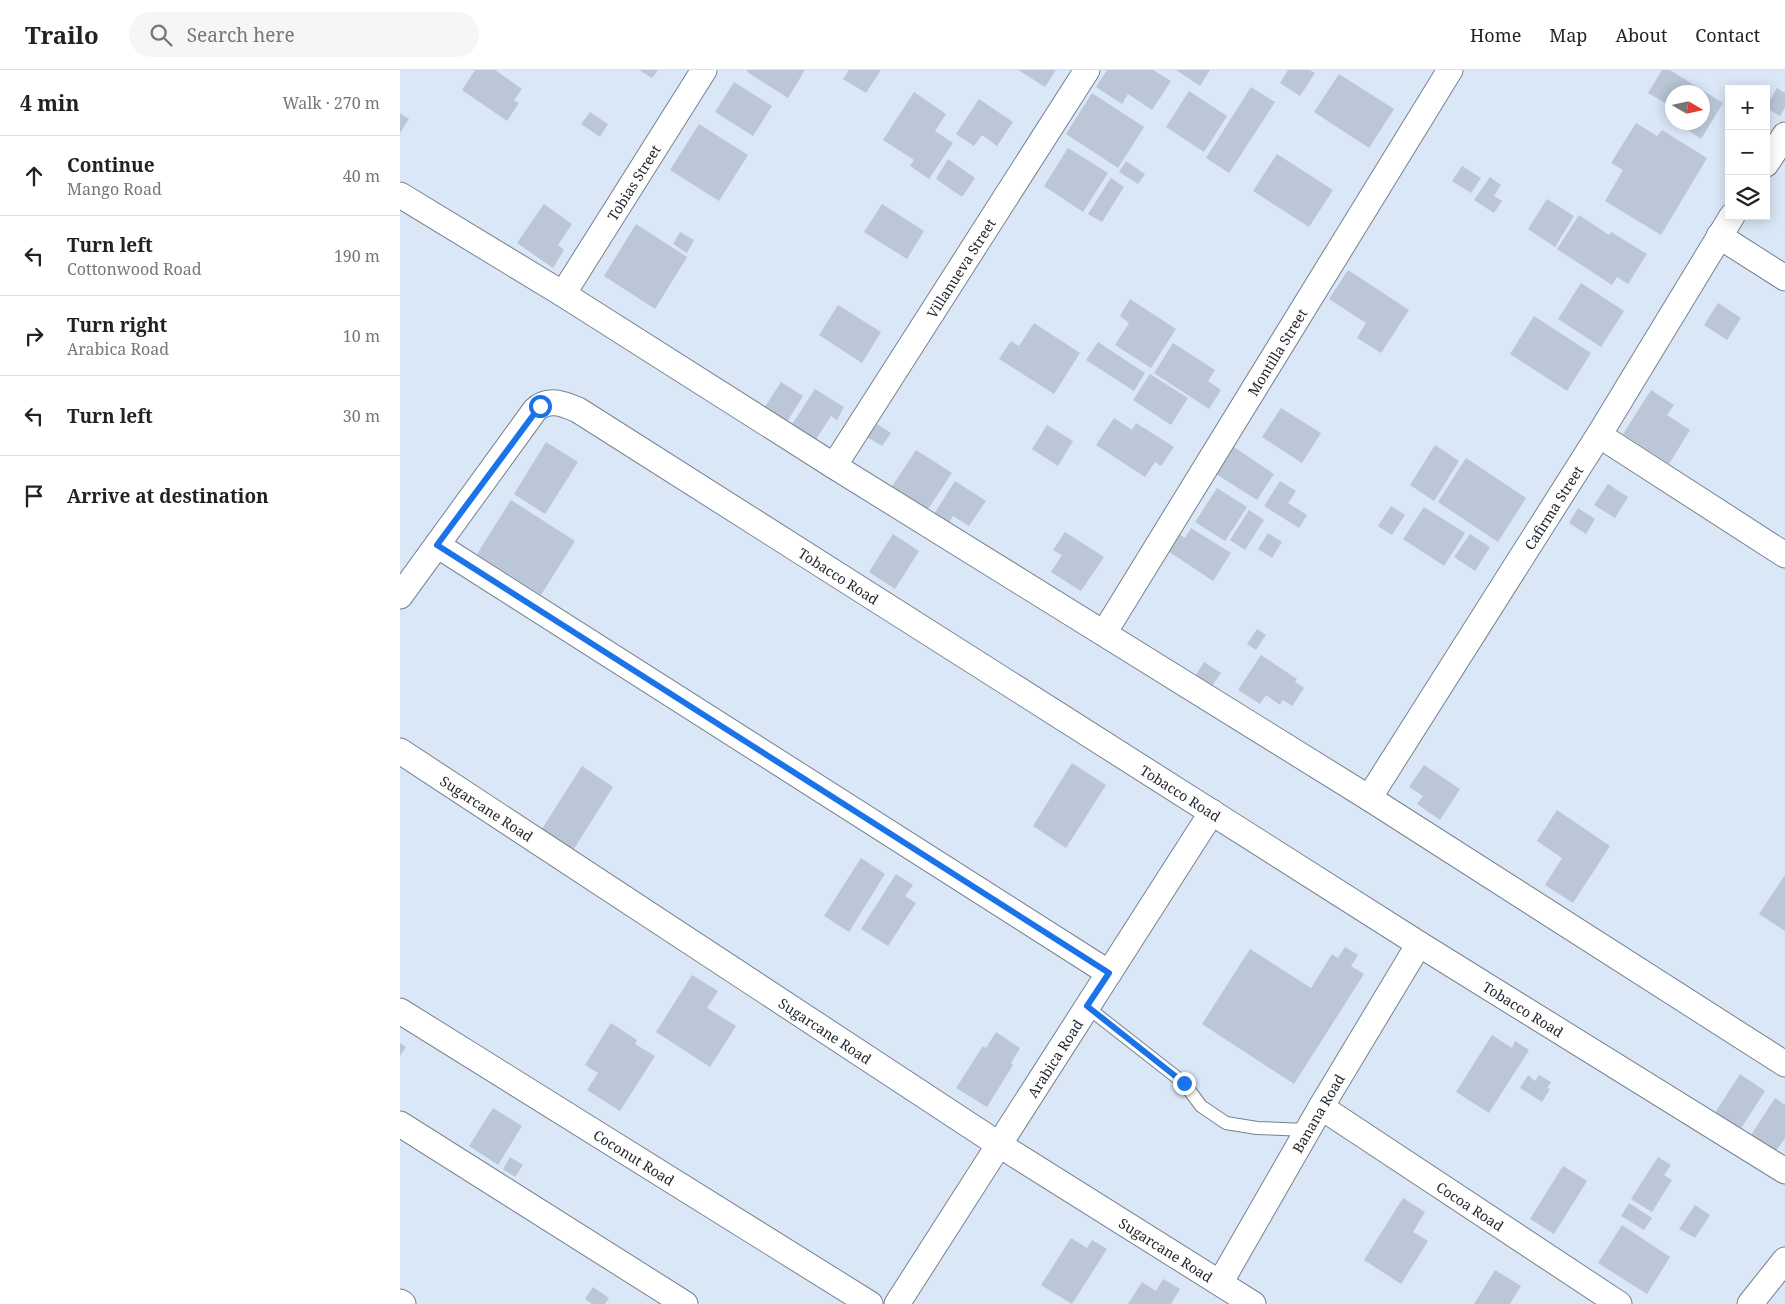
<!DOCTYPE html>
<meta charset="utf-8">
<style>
:root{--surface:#fff;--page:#f6f6f6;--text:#222;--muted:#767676;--line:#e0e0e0}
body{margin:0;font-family:"Noto Serif",serif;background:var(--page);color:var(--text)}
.controls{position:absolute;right:15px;top:15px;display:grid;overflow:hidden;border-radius:0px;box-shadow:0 2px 12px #0003}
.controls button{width:45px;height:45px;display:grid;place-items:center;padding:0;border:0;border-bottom:1px solid var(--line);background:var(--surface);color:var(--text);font:25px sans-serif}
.compass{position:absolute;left:1265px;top:15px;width:45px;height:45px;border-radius:50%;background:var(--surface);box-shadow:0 2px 12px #0003;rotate:99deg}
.stop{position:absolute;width:15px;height:15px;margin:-11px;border:4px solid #1a73e8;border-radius:50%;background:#fff}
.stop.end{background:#1a73e8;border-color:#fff;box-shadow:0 1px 5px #0008}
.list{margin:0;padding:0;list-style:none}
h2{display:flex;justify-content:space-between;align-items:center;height:65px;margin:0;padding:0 20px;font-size:21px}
h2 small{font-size:16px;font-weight:400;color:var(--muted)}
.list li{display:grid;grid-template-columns:32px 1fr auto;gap:15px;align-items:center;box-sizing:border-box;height:80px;padding:0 20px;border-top:1px solid var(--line)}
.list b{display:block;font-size:19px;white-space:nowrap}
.list p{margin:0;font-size:16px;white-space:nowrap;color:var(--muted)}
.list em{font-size:16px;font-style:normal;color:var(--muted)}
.icon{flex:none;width:28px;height:28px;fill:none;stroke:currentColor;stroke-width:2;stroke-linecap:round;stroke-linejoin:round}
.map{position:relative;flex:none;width:1385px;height:1234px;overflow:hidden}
header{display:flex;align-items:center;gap:30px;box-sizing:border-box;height:70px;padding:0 25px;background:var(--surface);border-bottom:1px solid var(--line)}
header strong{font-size:24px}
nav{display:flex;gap:28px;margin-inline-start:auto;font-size:18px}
.search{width:350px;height:45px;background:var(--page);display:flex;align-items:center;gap:12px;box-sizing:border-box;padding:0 18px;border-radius:28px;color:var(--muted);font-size:19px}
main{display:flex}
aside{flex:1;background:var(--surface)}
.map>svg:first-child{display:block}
</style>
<header>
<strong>Trailo</strong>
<div class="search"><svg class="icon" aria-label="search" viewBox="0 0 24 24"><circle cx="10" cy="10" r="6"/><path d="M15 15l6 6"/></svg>Search here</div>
<nav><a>Home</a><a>Map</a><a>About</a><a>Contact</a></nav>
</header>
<main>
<aside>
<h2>4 min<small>Walk · 270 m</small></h2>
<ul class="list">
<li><svg class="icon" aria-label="ahead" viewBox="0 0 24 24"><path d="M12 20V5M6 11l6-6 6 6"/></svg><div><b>Continue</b><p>Mango Road</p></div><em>40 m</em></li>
<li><svg class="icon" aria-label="left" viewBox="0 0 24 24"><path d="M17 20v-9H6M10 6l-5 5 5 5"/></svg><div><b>Turn left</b><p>Cottonwood Road</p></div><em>190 m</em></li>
<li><svg class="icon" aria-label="right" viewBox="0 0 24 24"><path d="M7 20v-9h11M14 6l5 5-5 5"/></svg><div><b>Turn right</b><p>Arabica Road</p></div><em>10 m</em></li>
<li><svg class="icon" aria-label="left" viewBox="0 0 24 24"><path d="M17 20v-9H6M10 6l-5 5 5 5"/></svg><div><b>Turn left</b></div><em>30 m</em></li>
<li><svg class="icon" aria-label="arrive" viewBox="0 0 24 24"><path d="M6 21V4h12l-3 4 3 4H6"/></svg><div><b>Arrive at destination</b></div></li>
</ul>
</aside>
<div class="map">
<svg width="1385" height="1234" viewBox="0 0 1385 1234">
<rect width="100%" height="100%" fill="#dae7f6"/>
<!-- building -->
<g fill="#bbc7d6">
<polygon points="75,0 95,0 122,19 114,30 119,33 107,51 62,20"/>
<polygon points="239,0 258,0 252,8"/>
<polygon points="348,0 405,0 388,28 347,2"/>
<polygon points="449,0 481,0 466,23 443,9"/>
<polygon points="618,0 656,0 645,17"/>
<polygon points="707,0 753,0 771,11 752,40 728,24 722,34 696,17"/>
<polygon points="776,0 810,0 800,16"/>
<polygon points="888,0 910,0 915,3 900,26 880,13"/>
<polygon points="1262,0 1270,0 1323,33 1301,69 1275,52 1302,52 1302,22 1272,22 1272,37 1248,23"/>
<polygon points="939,4 994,39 969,78 914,42"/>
<polygon points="334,12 372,36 353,66 315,42"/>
<polygon points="851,17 875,32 829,103 806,88"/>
<polygon points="1377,18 1385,23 1385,38 1380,46 1366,38"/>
<polygon points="789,21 827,46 804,82 766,57"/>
<polygon points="514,22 546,44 535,61 553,73 529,109 510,96 514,90 483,70"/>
<polygon points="692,23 744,57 718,98 666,64"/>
<polygon points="579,29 613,52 597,76 582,65 574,76 556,64"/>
<polygon points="190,42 208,54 200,67 181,54"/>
<polygon points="0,43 9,49 0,63"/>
<polygon points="1236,53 1257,66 1262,60 1307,88 1261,165 1205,131 1223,100 1211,93"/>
<polygon points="299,54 348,85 319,131 270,100"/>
<polygon points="668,78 708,103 683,142 644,116"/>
<polygon points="877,84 933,120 909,157 853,121"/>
<polygon points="548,89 575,108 562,127 536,109"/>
<polygon points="726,91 745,104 738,114 719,102"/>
<polygon points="1062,96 1081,108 1071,123 1052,111"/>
<polygon points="1090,107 1101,115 1094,126 1102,131 1094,143 1074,130"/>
<polygon points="711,108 724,117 702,152 688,144"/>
<polygon points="1147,129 1174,146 1155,177 1128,159"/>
<polygon points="144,134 172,154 158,175 164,180 153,198 117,173"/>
<polygon points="482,134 524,161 507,189 464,162"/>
<polygon points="1179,145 1209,165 1211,162 1247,184 1228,214 1217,207 1212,215 1157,179"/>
<polygon points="236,154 287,187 255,239 204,206"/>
<polygon points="280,162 294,170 287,183 273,174"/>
<polygon points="948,200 1009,240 981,283 957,268 966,253 929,229"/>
<polygon points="1181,213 1224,241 1201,277 1158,249"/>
<polygon points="730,229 776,259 751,298 715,275 729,253 720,246"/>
<polygon points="1318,233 1341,248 1327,270 1304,255"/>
<polygon points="438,235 481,262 462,293 419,265"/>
<polygon points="1134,246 1191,283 1167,321 1110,284"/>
<polygon points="634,253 680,283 654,324 599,289 611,271 619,276"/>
<polygon points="698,272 745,303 734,321 686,290"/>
<polygon points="773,273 815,300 808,311 821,320 809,339 754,303"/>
<polygon points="750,304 788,328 771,355 733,330"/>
<polygon points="381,312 403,326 384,357 361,343"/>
<polygon points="415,319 444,337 437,350 431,346 413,374 389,359"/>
<polygon points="1251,320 1274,335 1267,345 1290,360 1269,394 1223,364"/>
<polygon points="881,338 921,363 902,393 862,367"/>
<polygon points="714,348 732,360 736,353 774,377 761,396 755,392 745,407 696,375"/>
<polygon points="474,352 491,363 482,376 465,366"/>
<polygon points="647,355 673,371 658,396 632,379"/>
<polygon points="146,372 178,392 145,444 114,424"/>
<polygon points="831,375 874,404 857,430 813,402"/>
<polygon points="1035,375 1059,391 1034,431 1010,415"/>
<polygon points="516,380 552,403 528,439 511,428 506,436 487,424"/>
<polygon points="1066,388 1126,428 1098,472 1038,432"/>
<polygon points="555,411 586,431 569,456 553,446 548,454 534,444"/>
<polygon points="880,411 896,421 888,433 907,445 899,458 864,436"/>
<polygon points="1208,414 1228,427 1215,448 1194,435"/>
<polygon points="817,418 847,437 825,471 795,452"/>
<polygon points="111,430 175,471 141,525 77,484"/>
<polygon points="991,436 1005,445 992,465 978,456"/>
<polygon points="1024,437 1065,463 1044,496 1003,469"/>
<polygon points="1178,438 1195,449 1186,464 1169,453"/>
<polygon points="849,440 864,450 845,480 830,470"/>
<polygon points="791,458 831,483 813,511 768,481 779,464 785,468"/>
<polygon points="665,462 704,487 681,521 651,502 662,485 653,480"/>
<polygon points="868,463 882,472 872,488 858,479"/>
<polygon points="493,464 519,481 495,519 469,502"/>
<polygon points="1070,464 1090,477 1075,501 1054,487"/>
<polygon points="857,559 866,565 856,580 847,574"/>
<polygon points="861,585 897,609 895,612 904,618 892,636 883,630 880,635 866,625 860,634 838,620"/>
<polygon points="804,592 821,603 810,619 794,608"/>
<polygon points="672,693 706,715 666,778 633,756"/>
<polygon points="1024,695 1060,719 1040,750 1017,734 1023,726 1009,717"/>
<polygon points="182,696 213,717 172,782 140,762"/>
<polygon points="1157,740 1210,776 1173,833 1145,815 1162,788 1137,771"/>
<polygon points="461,788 485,804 449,862 424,846"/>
<polygon points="496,804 513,815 505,826 516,833 488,876 461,859"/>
<polygon points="1385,805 1385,861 1359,844"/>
<polygon points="945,877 958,885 951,896 964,904 894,1014 802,954 850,879 911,918 932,884 938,888"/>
<polygon points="292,905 318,921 307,938 336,956 310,997 256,962"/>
<polygon points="211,953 237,970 235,974 255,986 220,1041 187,1020 198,1003 185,995"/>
<polygon points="596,962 620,978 611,993 613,995 587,1037 556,1018 583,976 586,978"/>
<polygon points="1092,965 1112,978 1115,971 1129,980 1089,1043 1056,1022"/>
<polygon points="0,973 6,977 0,986"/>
<polygon points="1340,1004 1365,1021 1340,1060 1315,1043"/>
<polygon points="1128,1005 1135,1011 1139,1005 1151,1012 1147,1018 1150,1019 1142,1032 1120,1018"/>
<polygon points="1375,1028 1385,1035 1385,1068 1376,1081 1351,1065"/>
<polygon points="93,1038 122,1056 98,1095 69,1076"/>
<polygon points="110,1087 123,1095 115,1107 103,1099"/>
<polygon points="1258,1087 1271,1095 1264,1105 1272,1110 1252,1142 1231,1129"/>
<polygon points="1163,1096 1187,1111 1154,1164 1130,1149"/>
<polygon points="1003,1128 1025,1142 1013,1162 1028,1171 1001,1214 964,1190"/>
<polygon points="1229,1133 1252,1148 1244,1160 1221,1146"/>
<polygon points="1295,1135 1310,1145 1295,1168 1279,1159"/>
<polygon points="1222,1155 1270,1187 1247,1224 1198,1193"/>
<polygon points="671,1168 687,1178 692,1170 707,1179 672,1234 641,1215"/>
<polygon points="1095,1200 1121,1216 1110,1234 1074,1234"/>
<polygon points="763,1209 780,1219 771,1234 728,1234 742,1212 756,1221"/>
<polygon points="193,1217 209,1228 205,1234 192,1234 185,1229"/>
</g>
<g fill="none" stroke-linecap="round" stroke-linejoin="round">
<!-- lane casing -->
<g stroke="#778290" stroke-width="14">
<polyline id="lane" points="687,937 784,1013 801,1036 826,1053 857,1058 907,1060"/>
</g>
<!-- street casing -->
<g stroke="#778290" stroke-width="27">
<g id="street">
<polyline points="1366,94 1385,65"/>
<polyline points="0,125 163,224 434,396 969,728 1385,994"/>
<polyline points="1319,166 1385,208"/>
<path id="s1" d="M 163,224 L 304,0"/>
<polyline points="1199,365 1385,485"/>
<path id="s2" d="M 434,396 L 687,0"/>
<polyline points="37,475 709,903"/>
<path id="s3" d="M 0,526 L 135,340 C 148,327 164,334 178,340 L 1019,874 L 1385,1101"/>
<path id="s4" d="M 704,563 L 1050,0"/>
<path id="s5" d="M 0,681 L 598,1074 L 853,1234"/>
<path id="s6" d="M 969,728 L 1199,365 L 1332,146"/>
<path id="s7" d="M 0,941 L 470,1234"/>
<path id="s8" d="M 921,1037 L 1219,1234"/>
<polyline points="0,1054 285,1234"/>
<path id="s9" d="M 820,1213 L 921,1037 L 1019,874"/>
<polyline points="0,1232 3,1234"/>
<path id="s10" d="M 497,1234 L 812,742"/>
<polyline points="1350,1234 1385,1190"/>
</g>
</g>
<!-- lane -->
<use href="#lane" stroke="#fff" stroke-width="12"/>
<!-- street -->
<use href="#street" stroke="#fff" stroke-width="25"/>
</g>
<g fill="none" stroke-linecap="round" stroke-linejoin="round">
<!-- route -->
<polyline stroke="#1a73e8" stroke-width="6" points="140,336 37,475 709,903 687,936 784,1013"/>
</g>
<g text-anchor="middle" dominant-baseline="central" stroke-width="4" stroke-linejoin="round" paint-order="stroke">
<!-- street labels -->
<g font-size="14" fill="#24282e" stroke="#ecf3fd">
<text stroke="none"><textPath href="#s1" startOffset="132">Tobias Street</textPath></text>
<text stroke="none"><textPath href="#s2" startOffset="235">Villanueva Street</textPath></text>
<text stroke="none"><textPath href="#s4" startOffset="330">Montilla Street</textPath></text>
<text stroke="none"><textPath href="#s6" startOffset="344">Cafirma Street</textPath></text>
<text stroke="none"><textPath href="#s3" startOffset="585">Tobacco Road</textPath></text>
<text stroke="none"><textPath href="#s3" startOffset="990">Tobacco Road</textPath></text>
<text stroke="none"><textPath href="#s5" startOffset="104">Sugarcane Road</textPath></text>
<text stroke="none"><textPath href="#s3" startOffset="1395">Tobacco Road</textPath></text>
<text stroke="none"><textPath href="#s5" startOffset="509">Sugarcane Road</textPath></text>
<text stroke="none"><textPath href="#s10" startOffset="292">Arabica Road</textPath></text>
<text stroke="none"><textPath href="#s9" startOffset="196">Banana Road</textPath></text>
<text stroke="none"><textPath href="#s7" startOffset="276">Coconut Road</textPath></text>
<text stroke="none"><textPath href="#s8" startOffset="179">Cocoa Road</textPath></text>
<text stroke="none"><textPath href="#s5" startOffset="914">Sugarcane Road</textPath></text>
</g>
</g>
</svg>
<div class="controls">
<button>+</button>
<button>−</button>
<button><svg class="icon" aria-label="layers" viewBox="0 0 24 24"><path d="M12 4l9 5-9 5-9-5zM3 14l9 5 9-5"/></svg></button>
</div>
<svg class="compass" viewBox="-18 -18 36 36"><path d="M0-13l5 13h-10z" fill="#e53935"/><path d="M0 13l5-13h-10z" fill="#767676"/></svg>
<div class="stop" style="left:140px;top:336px"></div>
<div class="stop end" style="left:784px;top:1013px"></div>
</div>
</main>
